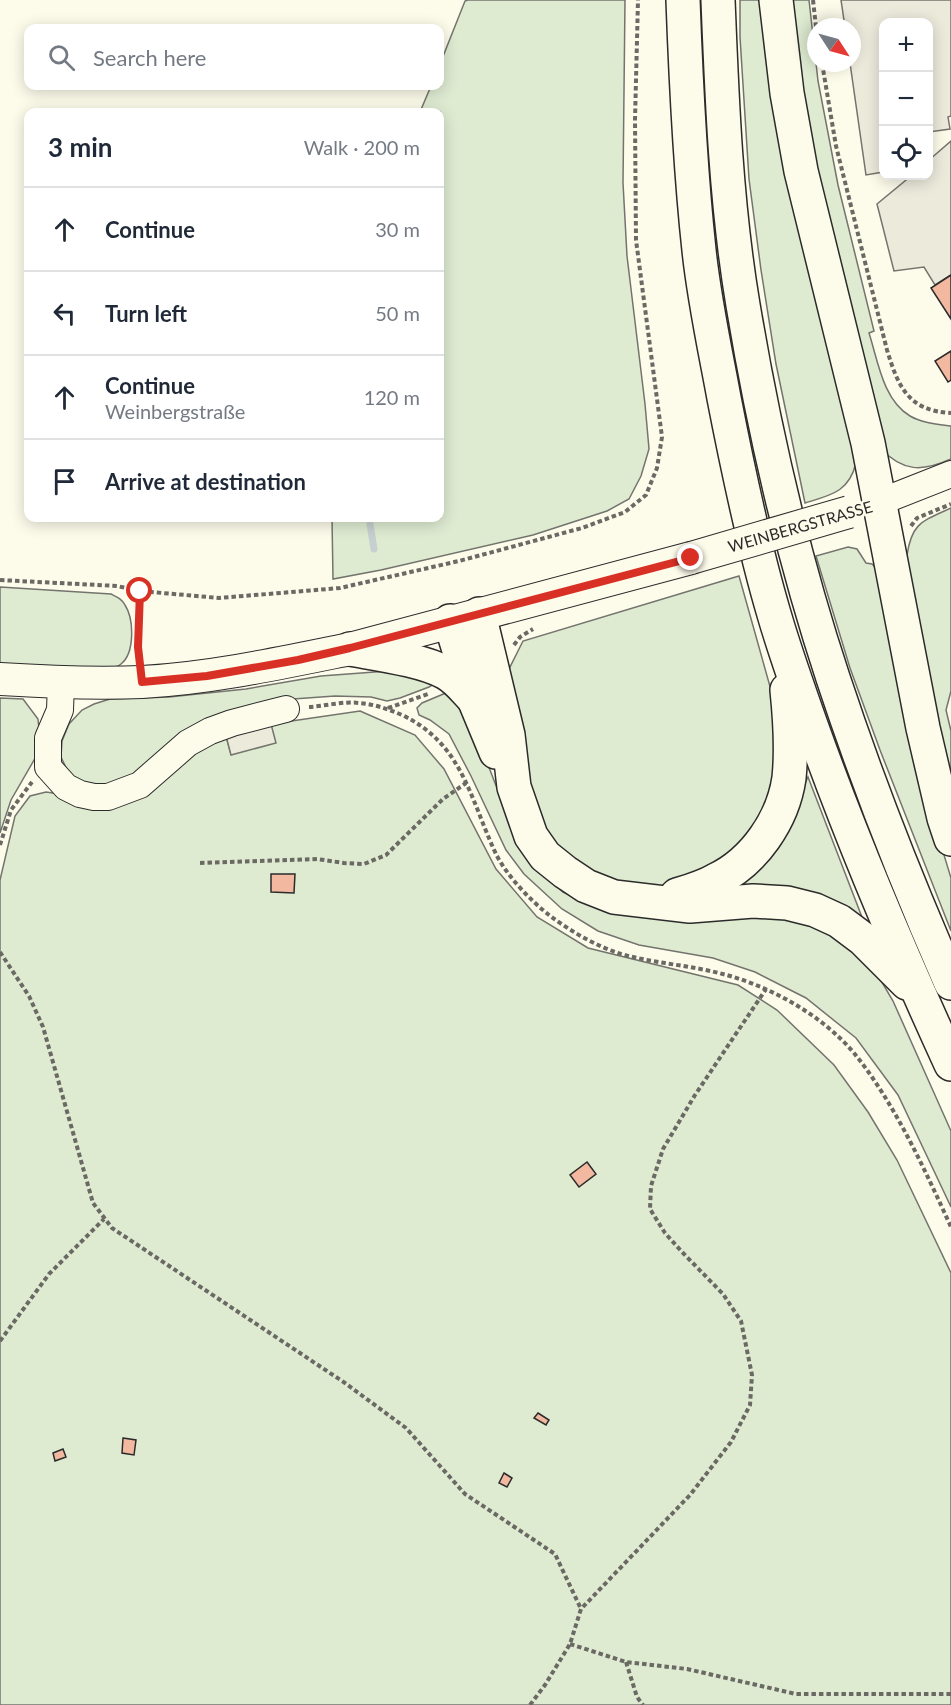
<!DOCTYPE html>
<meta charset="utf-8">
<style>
:root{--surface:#fff;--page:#f6f6f7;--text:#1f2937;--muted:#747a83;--line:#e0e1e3}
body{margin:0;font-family:Lato,sans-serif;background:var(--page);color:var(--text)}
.controls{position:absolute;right:18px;top:18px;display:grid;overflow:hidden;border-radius:12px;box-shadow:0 3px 15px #0003}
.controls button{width:54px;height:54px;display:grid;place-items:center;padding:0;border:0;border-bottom:2px solid var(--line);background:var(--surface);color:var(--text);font:30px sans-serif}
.compass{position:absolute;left:807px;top:18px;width:54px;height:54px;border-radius:50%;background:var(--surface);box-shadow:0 3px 15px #0003;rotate:126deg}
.stop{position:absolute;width:18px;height:18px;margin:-14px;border:4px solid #d93025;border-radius:50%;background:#fff}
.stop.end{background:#d93025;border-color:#fff;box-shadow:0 2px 6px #0008}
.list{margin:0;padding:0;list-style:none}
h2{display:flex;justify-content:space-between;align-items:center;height:78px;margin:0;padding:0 24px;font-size:26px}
h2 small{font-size:20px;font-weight:400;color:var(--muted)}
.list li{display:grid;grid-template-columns:39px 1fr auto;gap:18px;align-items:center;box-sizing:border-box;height:84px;padding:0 24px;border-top:2px solid var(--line)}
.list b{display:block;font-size:22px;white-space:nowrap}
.list p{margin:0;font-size:20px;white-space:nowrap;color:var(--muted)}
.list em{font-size:20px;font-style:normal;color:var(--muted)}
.icon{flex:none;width:33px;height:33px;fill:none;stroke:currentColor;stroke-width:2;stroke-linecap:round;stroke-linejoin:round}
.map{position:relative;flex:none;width:951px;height:1705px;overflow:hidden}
.search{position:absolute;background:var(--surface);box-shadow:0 3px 15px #0003;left:24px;top:24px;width:420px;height:66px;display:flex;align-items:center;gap:15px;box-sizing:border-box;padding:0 21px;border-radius:12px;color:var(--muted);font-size:22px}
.panel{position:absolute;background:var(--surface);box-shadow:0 3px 15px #0003;left:24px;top:108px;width:420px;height:414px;border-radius:12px}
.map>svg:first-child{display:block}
</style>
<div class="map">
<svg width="951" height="1705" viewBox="0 0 951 1705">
<rect width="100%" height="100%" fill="#fdfbea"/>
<!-- green -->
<g fill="#deebd1" stroke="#74746e" stroke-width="1.5">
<polygon points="468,0 625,0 623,183 627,256 645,404 649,449 641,476 629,499 607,511 533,535 381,570 333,579 332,518 440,518 440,112 420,112 431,86 440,86 440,64 465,1"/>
<path d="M 740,0 L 761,0 L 856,463 C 849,492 831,495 805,503 L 776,364 L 761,270 L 749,179 L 740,37 Z"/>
<path d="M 783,0 L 809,0 L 818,81 L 838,185 L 874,331 L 869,333 C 878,361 883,400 910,416 C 922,423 937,424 951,426 L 951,459 C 922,472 903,472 880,448 L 831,272 Z"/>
<path d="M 951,508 L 951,691 L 946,710 L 951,731 L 951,807 L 900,558 L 907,555 C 912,522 923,521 951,508 Z"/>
<polygon points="848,547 857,549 866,563 872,564 876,568 911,746 951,878 951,931 880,750 850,668 816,556"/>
<polygon points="739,576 780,722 780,782 744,850 669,887 608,883 551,841 536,808 505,677 523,641"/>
<path d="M 0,587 L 111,594 C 117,597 122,599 125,605 C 134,619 135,653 121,664 C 118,667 112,668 108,669 L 0,667 Z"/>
<polygon points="388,671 441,680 429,687 400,698 387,701 371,697 335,696 293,699 138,777 108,789 81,782 68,772 61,757 62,741 69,724 82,710 94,704 110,699 169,697 246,689 321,676"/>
<polygon points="453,690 465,705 515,835 534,864 563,892 604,911 671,918 752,913 815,923 872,965 893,1001 951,1131 951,1207 898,1095 856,1038 806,998 755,972 713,958 639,945 598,931 562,909 524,874 506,850 471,776 449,734 430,720 419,715 417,708 422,703"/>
<polygon points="0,698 23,699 38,719 41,748 11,800 0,833"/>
<polygon points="360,711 415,735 444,769 496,869 537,917 588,948 738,985 777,1010 834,1065 868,1112 897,1160 951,1273 951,1705 0,1705 0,880 15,816 30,796 46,792 60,794 92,804 209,741 226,736 231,754 271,724"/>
<polygon points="808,777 865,925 728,891 779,838"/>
</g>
<!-- parking -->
<g fill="#eceadb" stroke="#74746e" stroke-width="1.5">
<polygon points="841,0 951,0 951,116 948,117 950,129 929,132 928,22 884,22 883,172 866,175 850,63 852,63 852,27 845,27"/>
<polygon points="951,141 951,275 935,285 924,267 894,271 877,204 911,176 928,176 929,160"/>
<polygon points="271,724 276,743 231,755 226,736"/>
</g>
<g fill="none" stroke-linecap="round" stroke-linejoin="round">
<!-- stream -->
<polyline stroke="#c7d0d0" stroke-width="7" points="370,524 374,549"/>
</g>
<!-- building -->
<g fill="#f2b8a0" stroke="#2b2b2b" stroke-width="1.5">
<polygon points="951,275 951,319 931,288"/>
<polygon points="951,351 951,380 948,382 935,361"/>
<polygon points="271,874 295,874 294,893 271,892"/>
<polygon points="587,1162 596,1174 579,1187 570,1175"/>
<polygon points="538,1413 549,1420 546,1425 534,1418"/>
<polygon points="123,1438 136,1440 134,1455 122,1453"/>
<polygon points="63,1449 66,1457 55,1461 53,1453"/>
<polygon points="504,1473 512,1478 507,1487 499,1483"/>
</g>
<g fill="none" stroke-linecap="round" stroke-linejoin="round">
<!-- minor casing -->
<g stroke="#2b2b2b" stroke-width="28">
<g id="minor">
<polyline points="880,502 951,474"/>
<polyline points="61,683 60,710 48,738 48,767 66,787 80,794 94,797 108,797 140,785 188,743 210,731 232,723 286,709"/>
</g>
</g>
<!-- major casing -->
<g stroke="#2b2b2b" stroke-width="34">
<path id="major" d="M 0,679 C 47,682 94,684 142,682 C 212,678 281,663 350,649 L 691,558"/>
</g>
<!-- highway casing -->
<g stroke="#2b2b2b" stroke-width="36">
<g id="highway">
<path d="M 683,0 C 686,83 690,167 699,250 C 704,299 715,349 724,398 C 738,470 753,543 774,614 C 785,652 798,688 811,725 C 852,840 900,953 951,1064"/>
<path d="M 718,0 C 722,102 726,204 743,305 C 764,431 793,557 833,678 C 867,781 907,883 951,983"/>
<polyline points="776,0 787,93 801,171 868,443 923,728 944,818 951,839"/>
<polyline points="479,614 508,735 514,787 531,836 545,856 565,872 586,886 614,897 690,906 753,901 787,903 815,910 839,921 863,939 907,983"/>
<polyline points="450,621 474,699 496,752"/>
<path d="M 350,649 C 377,654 423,660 446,673 C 457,679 465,690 474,699"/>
<path d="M 677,895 C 690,891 704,887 716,880 C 754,862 783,820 789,778 C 792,749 790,719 787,690"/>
</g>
</g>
<!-- path -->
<g stroke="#6a6964" stroke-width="4" stroke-dasharray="4.5 3" stroke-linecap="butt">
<polyline points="813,0 816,27"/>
<path d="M 822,63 L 836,146 L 887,350 C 898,386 908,411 951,413"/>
<polyline points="911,526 917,518 951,504"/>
<polyline points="0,580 117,586 140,591 219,598 340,588 459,561 582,528 625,512 646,495 657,468 662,437 636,240 635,120 638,0"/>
<polyline points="514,645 520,637 533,629"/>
<polyline points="139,657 138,647 140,591"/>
<path d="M 309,707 C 325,706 343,701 359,703 C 374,704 388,709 402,715 C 463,744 470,799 496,854 C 507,876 530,900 549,915 C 570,931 596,946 621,954 C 653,963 687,965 719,973 C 768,985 821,1014 854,1053 C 894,1102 925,1170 951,1227"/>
<polyline points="388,708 428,694"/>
<polyline points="0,845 11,810 32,782"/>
<polyline points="200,863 317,859 344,863 364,864 386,855 443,799 466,783"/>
<polyline points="0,952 29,996 43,1027 93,1203 112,1228 345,1383 406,1428 465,1494 555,1554 581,1609"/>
<polyline points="0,1341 49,1274 104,1219"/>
<polyline points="570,1644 626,1662 687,1669 796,1694 951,1694"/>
<polyline points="626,1662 637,1697 643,1705"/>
<polyline points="530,1705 545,1685 570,1644 581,1609 690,1495 731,1442 750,1405 752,1375 741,1321 723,1294 682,1252 665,1233 650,1209 651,1186 663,1149 695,1095 766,989"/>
</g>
<!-- minor -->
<use href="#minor" stroke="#fdfbea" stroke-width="26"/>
<!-- major -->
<use href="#major" stroke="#fdfbea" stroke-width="32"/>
<!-- highway -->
<use href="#highway" stroke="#fdfbea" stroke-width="33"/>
<!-- major-bridge casing -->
<g stroke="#2b2b2b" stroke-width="34" stroke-linecap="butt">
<polyline id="major-bridge" points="691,558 849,512"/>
</g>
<!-- major-bridge -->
<use href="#major-bridge" stroke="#fdfbea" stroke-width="32"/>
</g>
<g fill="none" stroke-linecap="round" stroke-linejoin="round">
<!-- route -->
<polyline stroke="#d93025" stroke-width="8" points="140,591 138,647 142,682 207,676 298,660 350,648 691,558"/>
</g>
<g text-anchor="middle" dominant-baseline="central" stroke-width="4.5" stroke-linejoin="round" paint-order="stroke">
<!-- street labels -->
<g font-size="16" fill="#2b2b2b" stroke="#fdfbea">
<text transform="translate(800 526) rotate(-16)">WEINBERGSTRASSE</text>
</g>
</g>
</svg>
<div class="controls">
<button>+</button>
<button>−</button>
<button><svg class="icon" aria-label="locate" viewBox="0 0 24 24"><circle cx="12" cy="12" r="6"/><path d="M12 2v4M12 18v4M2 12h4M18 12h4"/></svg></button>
</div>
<svg class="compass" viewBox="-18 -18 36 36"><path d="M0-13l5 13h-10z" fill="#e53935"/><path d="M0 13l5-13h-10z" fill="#747a83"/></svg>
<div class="stop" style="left:140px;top:591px"></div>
<div class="stop end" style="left:691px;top:558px"></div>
<div class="search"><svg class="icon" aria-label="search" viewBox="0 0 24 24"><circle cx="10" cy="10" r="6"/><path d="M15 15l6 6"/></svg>Search here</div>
<section class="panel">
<h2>3 min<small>Walk · 200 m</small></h2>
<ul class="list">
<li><svg class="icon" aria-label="ahead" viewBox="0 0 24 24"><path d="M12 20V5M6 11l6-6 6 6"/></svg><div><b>Continue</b></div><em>30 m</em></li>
<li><svg class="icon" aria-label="left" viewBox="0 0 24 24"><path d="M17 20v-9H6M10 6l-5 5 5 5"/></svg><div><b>Turn left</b></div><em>50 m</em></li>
<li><svg class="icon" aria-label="ahead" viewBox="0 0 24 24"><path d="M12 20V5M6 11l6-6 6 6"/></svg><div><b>Continue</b><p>Weinbergstraße</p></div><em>120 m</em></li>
<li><svg class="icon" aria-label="arrive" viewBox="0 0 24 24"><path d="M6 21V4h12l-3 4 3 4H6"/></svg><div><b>Arrive at destination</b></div></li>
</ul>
</section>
</div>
